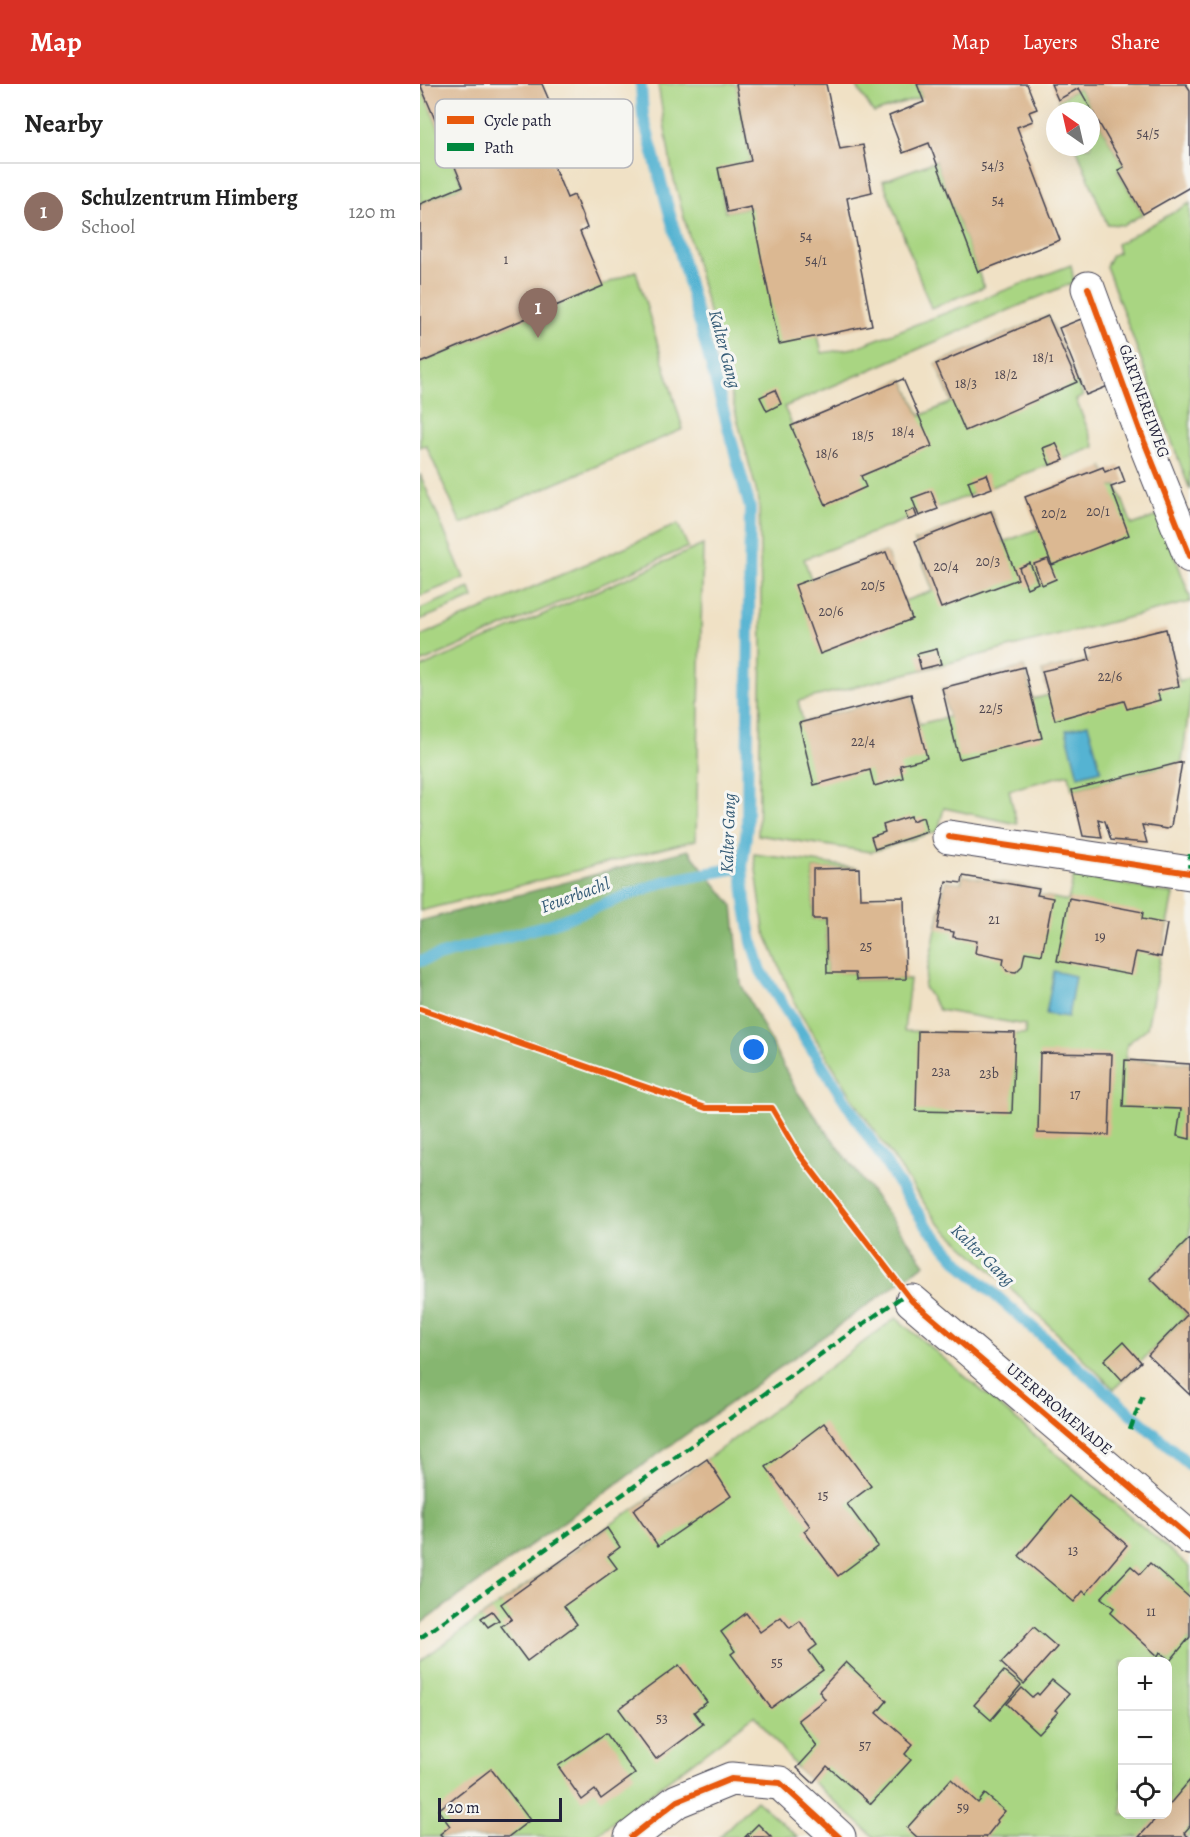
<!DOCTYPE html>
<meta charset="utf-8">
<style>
:root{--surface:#fff;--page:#f6f6f6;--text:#222;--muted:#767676;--line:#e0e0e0;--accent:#d93025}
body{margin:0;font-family:Alegreya,serif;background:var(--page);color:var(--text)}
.controls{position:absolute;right:18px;bottom:18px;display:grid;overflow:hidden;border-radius:12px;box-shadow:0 6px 24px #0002}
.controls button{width:54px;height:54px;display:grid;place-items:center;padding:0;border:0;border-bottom:2px solid var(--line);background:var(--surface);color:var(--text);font:30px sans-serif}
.compass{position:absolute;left:626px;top:18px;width:54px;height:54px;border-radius:50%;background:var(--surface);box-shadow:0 6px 24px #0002;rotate:326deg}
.scale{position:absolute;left:18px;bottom:15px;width:124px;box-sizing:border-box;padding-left:6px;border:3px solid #22223b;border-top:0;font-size:16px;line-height:21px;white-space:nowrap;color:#22223b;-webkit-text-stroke:4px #f6f6f2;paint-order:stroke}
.you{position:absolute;left:334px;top:966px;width:21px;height:21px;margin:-15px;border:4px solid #fff;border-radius:50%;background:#1a73e8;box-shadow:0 0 0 9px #1a73e833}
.badge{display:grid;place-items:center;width:39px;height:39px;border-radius:50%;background:var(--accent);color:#fff;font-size:20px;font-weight:700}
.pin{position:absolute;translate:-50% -50px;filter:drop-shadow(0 2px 3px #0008)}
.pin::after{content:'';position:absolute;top:32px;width:21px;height:18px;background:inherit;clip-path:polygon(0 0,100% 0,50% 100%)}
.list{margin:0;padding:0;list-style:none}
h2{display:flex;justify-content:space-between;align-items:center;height:78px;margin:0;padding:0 24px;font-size:26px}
h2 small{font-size:20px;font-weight:400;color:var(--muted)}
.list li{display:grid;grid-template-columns:39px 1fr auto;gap:18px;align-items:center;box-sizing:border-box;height:96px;padding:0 24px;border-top:2px solid var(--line)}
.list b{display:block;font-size:22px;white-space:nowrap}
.list p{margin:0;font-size:20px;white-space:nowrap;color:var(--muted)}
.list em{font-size:20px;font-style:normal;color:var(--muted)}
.icon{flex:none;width:33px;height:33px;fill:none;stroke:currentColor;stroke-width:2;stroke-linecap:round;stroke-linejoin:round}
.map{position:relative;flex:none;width:770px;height:1753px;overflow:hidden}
header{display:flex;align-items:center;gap:36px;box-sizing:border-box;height:84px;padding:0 30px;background:var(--accent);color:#fff}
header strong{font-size:28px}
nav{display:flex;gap:33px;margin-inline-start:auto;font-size:21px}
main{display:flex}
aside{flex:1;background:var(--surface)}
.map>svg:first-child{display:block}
</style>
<header>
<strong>Map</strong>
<nav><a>Map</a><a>Layers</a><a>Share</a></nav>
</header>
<main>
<aside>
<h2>Nearby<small></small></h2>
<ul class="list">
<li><span class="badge" style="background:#8d6e63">1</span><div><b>Schulzentrum Himberg</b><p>School</p></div><em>120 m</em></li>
</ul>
</aside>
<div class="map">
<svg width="770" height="1753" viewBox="0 0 770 1753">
<rect width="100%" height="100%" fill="#f6f6f2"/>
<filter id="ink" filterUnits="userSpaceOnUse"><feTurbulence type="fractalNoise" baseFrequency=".0167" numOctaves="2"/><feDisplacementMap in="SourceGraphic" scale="12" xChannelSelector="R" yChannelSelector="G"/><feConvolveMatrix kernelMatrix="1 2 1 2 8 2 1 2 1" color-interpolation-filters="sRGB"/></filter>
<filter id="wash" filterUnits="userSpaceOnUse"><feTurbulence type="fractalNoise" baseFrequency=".008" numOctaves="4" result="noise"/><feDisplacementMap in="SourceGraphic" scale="24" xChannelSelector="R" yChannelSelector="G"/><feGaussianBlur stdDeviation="1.35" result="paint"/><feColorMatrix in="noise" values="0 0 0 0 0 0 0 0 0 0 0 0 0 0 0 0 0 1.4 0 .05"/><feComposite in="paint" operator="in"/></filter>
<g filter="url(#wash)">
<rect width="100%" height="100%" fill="#f0e1c5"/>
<!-- green -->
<g fill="#a9d582" stroke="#667c5e" stroke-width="1.5" fill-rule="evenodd">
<polygon points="238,0 316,0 331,77 299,86 305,128 331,123 398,252 402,269 434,264 651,181 654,198 364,323 374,345 483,295 500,332 532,318 516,280 628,232 663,312 656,316 675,363 384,475 391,495 466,468 484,517 513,507 495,457 571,427 584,458 618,445 683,383 691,403 697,402 712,441 740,431 770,513 770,518 378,617 383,638 491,610 499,640 529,633 522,604 604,583 613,615 629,611 622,587 670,576 746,549 759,597 770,594 770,616 762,678 652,706 649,690 589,706 597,740 524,724 518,747 451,768 338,751 342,565 339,417 252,88"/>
<polygon points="435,0 497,0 502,13 454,29"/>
<polygon points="1,3 43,102 0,120 0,4"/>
<polygon points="659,4 704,83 698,87 723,130 704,141 687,140 656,63 671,63 671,27 642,27 638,16"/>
<polygon points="516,77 564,203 511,224 463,97"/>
<polygon points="770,119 770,406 686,182 692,171 699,168 697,160"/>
<polygon points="216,187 263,345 41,440 6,361 0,363 0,279"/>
<polygon points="0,390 44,494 0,512"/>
<polygon points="258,440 268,463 0,579 0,552"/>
<polygon points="283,461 276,756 0,827 0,584"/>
<polygon points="50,504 53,514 0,536 0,525"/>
<polygon points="334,770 439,784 393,785 393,835 406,835 407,888 435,889 436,896 490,895 484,947 606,950 605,941 519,926 504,903 526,797 541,799 543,792 619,805 618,811 648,817 654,791 753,810 727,944 707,960 705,975 770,980 770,1154 730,1194 767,1231 694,1305 597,1210 517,1138 439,1024 378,926 344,846"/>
<path d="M 476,1234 L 770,1483 L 770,1753 L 454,1753 L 377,1684 L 335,1631 L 173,1753 L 0,1753 L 0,1577 L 197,1436 L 287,1375 ZM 702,1578 L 748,1578 L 748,1730 L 702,1730 Z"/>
<polygon points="336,1716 378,1753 299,1753"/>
</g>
<!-- forest -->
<polygon fill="#86b670" stroke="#546c56" stroke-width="1.5" points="268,766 313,822 321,900 376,1006 505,1180 0,1540 0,837"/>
<!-- water -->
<g fill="#54b3d2" stroke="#3b6a86" stroke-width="1.5">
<polygon points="668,640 681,686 658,692 646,646"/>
<polygon points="634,887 655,892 648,933 626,930"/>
</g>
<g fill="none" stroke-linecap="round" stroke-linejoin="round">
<!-- stream -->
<g stroke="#54b3d2" stroke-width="12">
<polyline points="221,0 223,32 330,424 327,743 322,783 325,817 332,858 341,887 505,1140 542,1182 770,1381"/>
<polyline points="0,877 131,840 243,798 322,783"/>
</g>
</g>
<g id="blocks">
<!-- building -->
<g fill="#dbb892">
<polygon points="0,0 122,0 147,58 127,66 147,114 154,111 167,144 160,148 183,202 0,279 0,120 43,102"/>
<polygon points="316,0 406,0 420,65 443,61 452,108 427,114 452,241 359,260 331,123 307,128 298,84 331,77"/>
<polygon points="497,0 607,0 617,25 609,28 613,37 597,43 640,156 558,188 509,59 483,69 469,32 504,18"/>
<polygon points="631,0 766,0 770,6 770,103 723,130 698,86 704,83 659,4 638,16"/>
<polygon points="628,232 657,298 545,347 516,280"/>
<polygon points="666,233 693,300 666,311 639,244"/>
<polygon points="483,295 512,362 441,392 446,403 406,421 371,342"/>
<polygon points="355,306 361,320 347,327 340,313"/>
<polygon points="636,359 644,376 630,381 623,364"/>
<polygon points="699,382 705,398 691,403 709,451 632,481 605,413 683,383 685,388"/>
<polygon points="567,390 572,404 553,411 548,397"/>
<polygon points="511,407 518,425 499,432 492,414"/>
<polygon points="494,425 497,433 488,436 485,429"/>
<polygon points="571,427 598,495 521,524 495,457"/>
<polygon points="466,468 492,535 400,570 375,501"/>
<polygon points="628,475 636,495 622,501 614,480"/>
<polygon points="610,479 618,499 607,504 599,484"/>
<polygon points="746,545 759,602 737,607 740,616 707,625 704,617 635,636 622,587 670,576 667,564"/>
<polygon points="517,565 521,580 501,585 497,570"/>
<polygon points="604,583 622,654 539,675 522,604"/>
<polygon points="491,610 507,674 480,681 483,694 454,702 450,686 394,701 379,639"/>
<polygon points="762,678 751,742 747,745 722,741 727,759 691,756 685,737 678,735 682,754 663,752 652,706"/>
<polygon points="491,732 492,737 503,733 507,748 455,765 451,753 465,748 463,741"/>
<polygon points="439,784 440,814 484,813 486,895 436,896 435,889 407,889 406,835 393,835 393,785"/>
<polygon points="543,792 619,805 617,811 633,814 622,871 605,868 602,882 596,888 587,887 583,880 584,875 555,869 557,857 533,853 534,848 517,845 526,797 542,799"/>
<polygon points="649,814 723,828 722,835 747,840 741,873 716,868 711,891 637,877"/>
<polygon points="498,947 595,949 592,1029 496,1027"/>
<polygon points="620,969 692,970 689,1051 618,1049"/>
<polygon points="705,976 770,980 770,1055 757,1052 761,1025 703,1023"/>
<polygon points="770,1154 770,1311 728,1271 767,1231 730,1194"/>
<polygon points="703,1258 721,1278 702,1296 684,1276"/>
<polygon points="404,1339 451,1402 427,1420 458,1462 418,1492 384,1447 390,1442 346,1383"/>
<polygon points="287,1375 311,1412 238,1462 213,1426"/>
<polygon points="649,1412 707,1461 666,1510 663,1507 654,1518 599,1472"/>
<polygon points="187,1444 200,1463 188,1472 197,1484 144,1522 157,1540 107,1577 81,1542 92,1535 81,1520"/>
<polygon points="730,1479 770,1514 770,1553 750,1577 740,1568 738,1572 690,1529 694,1524 681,1514 711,1482 720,1490"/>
<polygon points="72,1527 79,1536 68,1543 61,1534"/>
<polygon points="326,1529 340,1548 361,1533 370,1544 380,1537 397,1561 389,1567 403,1586 351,1624 311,1570 315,1567 301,1548"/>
<polygon points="614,1543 637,1563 604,1600 581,1579"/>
<polygon points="426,1578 467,1617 457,1629 493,1660 485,1670 491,1676 451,1720 407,1682 393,1699 377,1684 397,1662 378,1636 405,1615 399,1607"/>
<polygon points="259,1581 287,1618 274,1628 283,1640 236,1675 199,1625"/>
<polygon points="584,1587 601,1601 571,1636 554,1621"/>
<polygon points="632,1596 649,1610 635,1626 638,1628 618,1649 587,1620 602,1604 612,1613 617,1609 619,1611"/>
<polygon points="186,1649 215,1690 181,1715 175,1706 162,1716 138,1682"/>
<polygon points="71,1685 110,1736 88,1753 23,1753 20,1750 30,1742 18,1726"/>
<polygon points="531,1695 558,1719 565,1710 585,1727 577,1736 578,1738 566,1753 497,1753 487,1744"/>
<polygon points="770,1696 770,1742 764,1749 769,1753 719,1753 740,1730 748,1730 748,1722"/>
<polygon points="338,1740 351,1753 325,1753"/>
</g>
</g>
</g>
<g filter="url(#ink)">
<use href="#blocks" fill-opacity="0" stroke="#413f50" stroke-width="1.5"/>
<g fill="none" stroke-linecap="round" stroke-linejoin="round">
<!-- street casing -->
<g stroke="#413f50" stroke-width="35">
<g id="street">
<polyline points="668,204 724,357 770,472"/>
<polyline points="529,753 770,789"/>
<polyline points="492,1217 770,1454"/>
<polyline points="211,1753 257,1717 311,1695 360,1699 419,1753"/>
</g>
</g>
<!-- street -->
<use href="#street" stroke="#fff" stroke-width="33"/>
<!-- quiet -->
<g stroke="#00873e" stroke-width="4.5" stroke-dasharray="9 4.5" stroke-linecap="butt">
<polyline points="769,789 770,770"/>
<polyline points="710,1346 723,1311"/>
<polyline points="0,1554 487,1209"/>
</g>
<!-- cycleway casing -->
<g stroke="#f6f6f2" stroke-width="10">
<g id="cycleway">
<polyline points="668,204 724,357 770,472"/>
<polyline points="529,753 770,789"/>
<polyline points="0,925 286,1024 352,1024 379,1070 492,1217 770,1454"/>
<polyline points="211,1753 257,1717 311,1695 360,1699 419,1753"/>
</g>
</g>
<!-- cycleway -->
<use href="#cycleway" stroke="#e8590c" stroke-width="6"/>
</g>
</g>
<g text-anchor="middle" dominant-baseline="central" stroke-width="6" stroke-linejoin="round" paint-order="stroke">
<!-- number labels -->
<g font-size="14" fill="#504851">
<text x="728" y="49">54/5</text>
<text x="573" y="81">54/3</text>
<text x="578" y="116">54</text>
<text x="386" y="152">54</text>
<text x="86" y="175">1</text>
<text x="396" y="176">54/1</text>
<text x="623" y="273">18/1</text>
<text x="586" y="290">18/2</text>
<text x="546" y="299">18/3</text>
<text x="483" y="347">18/4</text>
<text x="443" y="351">18/5</text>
<text x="407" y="369">18/6</text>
<text x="678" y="427">20/1</text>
<text x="634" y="429">20/2</text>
<text x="568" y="477">20/3</text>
<text x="526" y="482">20/4</text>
<text x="453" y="501">20/5</text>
<text x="411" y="527">20/6</text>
<text x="690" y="592">22/6</text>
<text x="571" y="624">22/5</text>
<text x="443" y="657">22/4</text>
<text x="574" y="835">21</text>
<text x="680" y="852">19</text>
<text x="446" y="862">25</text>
<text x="521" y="987">23a</text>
<text x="569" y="989">23b</text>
<text x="655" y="1010">17</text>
<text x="403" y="1411">15</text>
<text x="653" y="1466">13</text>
<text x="731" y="1527">11</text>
<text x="357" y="1578">55</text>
<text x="242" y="1634">53</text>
<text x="445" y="1661">57</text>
<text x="543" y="1723">59</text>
</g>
<!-- street labels -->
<g font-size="16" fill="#22223b" stroke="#f6f6f2">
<text transform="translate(724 317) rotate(70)">GÄRTNEREIWEG</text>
<text transform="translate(639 1325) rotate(40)">UFERPROMENADE</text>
</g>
<!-- water labels -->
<g font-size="18" font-style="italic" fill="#365c77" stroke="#f6f6f2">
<text transform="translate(305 265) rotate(75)">Kalter Gang</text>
<text transform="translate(308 749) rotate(-88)">Kalter Gang</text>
<text transform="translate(155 811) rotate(-20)">Feuerbachl</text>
<text transform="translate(563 1171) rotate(44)">Kalter Gang</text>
</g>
</g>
<!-- legend -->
<rect x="15" y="15" width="198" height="69" rx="9" fill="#f6f6f2" stroke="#b6b6bb" stroke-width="1.5"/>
<rect x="27" y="32" width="27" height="8" fill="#e8590c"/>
<rect x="27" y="59" width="27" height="8" fill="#00873e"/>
<g font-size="16" fill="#22223b">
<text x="64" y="42">Cycle path</text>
<text x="64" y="69">Path</text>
</g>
</svg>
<div class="controls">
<button>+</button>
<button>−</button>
<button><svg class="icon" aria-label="locate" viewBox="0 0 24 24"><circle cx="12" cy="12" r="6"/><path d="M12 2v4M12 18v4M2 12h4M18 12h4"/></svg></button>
</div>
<svg class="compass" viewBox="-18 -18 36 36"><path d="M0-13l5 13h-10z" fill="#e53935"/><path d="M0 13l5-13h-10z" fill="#767676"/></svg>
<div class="scale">20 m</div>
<div class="you"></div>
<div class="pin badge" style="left:118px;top:254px;background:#8d6e63">1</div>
</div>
</main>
